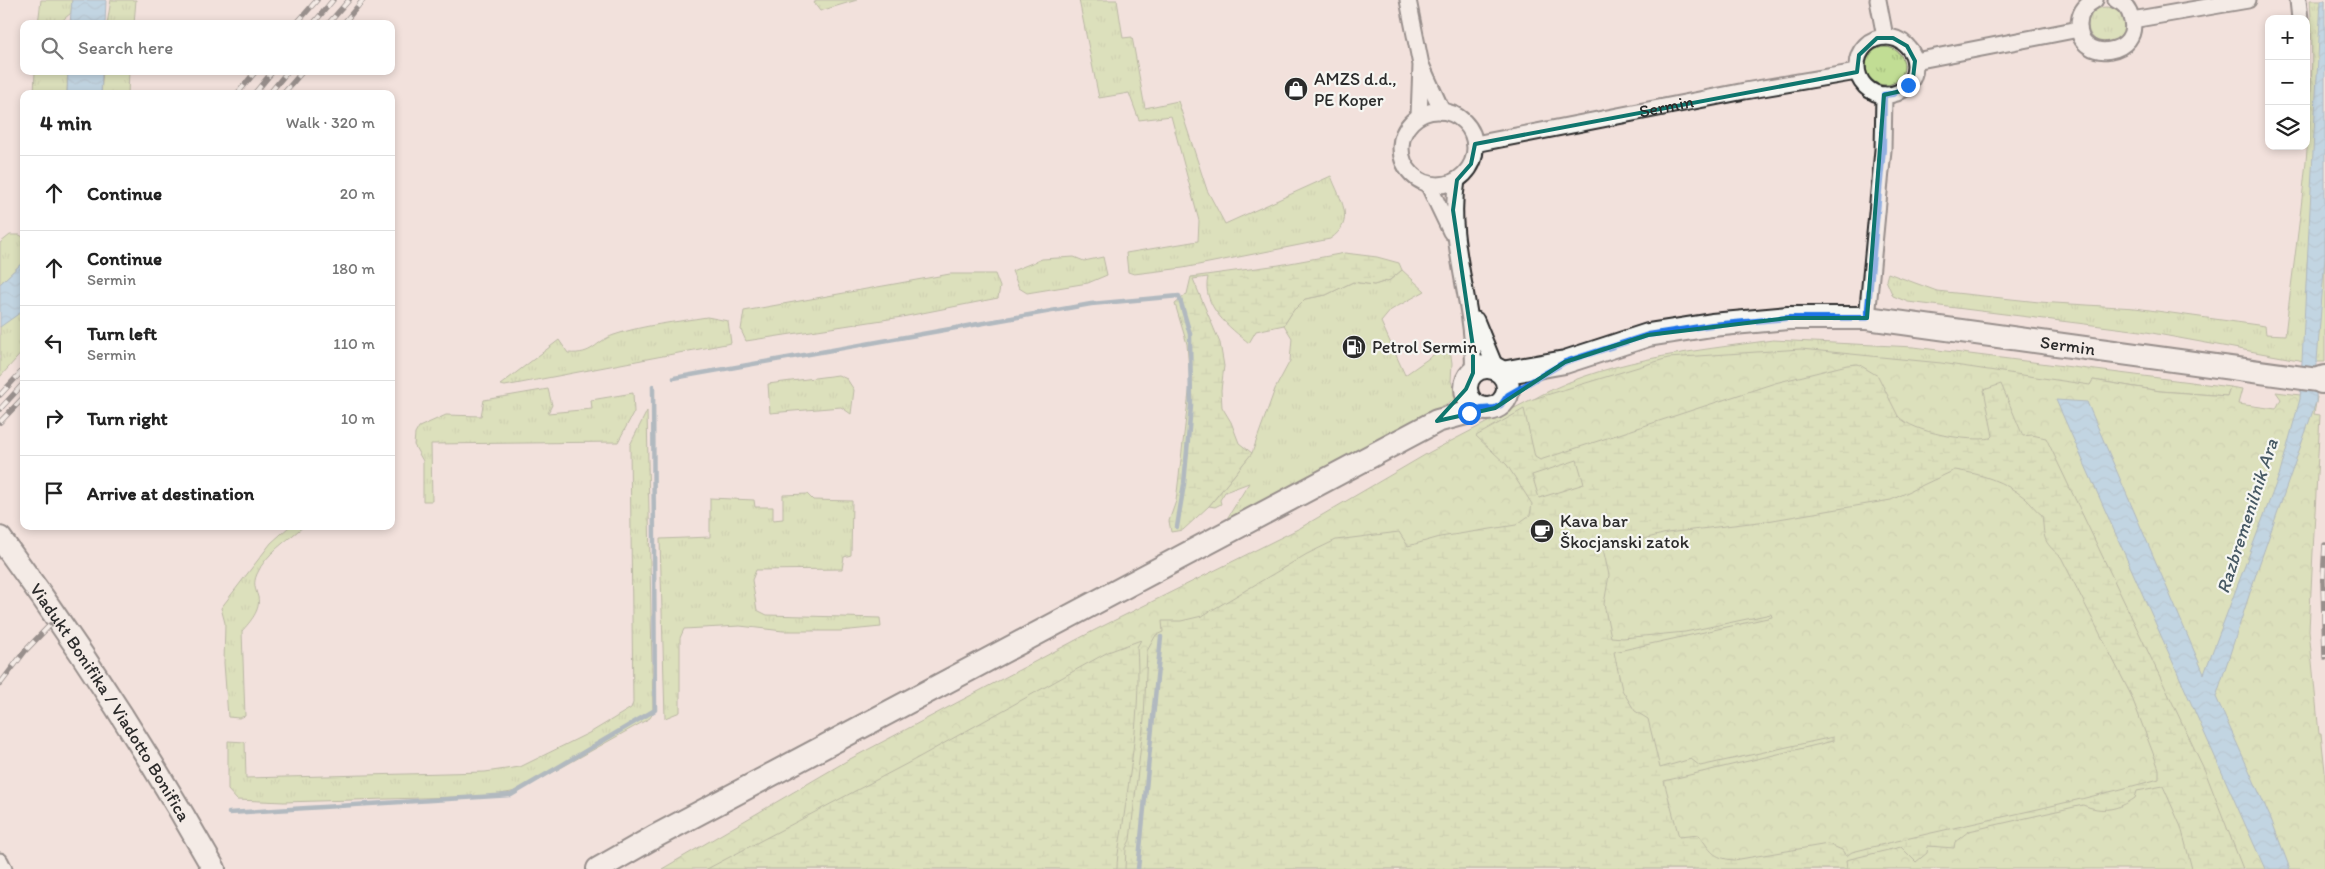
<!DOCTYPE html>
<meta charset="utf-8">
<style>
:root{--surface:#fff;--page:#f6f6f6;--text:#222;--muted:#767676;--line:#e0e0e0}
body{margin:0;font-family:Itim,sans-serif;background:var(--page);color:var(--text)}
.controls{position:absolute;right:15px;top:15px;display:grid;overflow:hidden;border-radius:10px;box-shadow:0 2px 8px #0003}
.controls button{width:45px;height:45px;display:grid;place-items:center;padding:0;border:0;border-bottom:1px solid var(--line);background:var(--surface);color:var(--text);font:25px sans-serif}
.stop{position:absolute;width:15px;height:15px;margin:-11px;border:4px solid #1a73e8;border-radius:50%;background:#fff}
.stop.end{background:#1a73e8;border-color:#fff;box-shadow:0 1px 5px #0008}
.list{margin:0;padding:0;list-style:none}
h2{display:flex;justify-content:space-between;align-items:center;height:65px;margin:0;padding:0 20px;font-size:21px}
h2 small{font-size:16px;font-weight:400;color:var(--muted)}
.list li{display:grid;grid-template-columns:32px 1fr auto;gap:15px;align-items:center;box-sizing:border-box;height:75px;padding:0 20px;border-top:1px solid var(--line)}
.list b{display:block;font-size:19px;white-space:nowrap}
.list p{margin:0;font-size:16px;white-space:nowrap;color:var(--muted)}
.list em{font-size:16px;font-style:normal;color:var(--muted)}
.icon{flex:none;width:28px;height:28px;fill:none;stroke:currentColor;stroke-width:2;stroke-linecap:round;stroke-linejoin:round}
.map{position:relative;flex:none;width:2325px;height:869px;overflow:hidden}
.search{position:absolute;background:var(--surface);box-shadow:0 2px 8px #0003;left:20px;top:20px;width:375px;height:55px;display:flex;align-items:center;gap:12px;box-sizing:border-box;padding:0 18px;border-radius:10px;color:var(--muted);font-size:19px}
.panel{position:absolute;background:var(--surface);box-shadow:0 2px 8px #0003;left:20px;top:90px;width:375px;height:440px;border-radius:10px}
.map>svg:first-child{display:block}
</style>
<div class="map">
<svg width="2325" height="869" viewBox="0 0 2325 869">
<defs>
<pattern id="grass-tufts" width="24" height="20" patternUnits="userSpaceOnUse" patternTransform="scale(1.25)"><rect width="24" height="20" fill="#c1dd94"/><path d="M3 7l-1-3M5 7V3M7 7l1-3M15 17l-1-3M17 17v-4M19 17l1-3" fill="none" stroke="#a6be80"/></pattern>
<pattern id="forest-crowns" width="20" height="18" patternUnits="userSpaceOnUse" patternTransform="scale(1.25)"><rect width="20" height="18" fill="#c1dd94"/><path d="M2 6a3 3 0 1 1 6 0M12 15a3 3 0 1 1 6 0" fill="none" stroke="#a6be80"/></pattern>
<pattern id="wetland-marsh" width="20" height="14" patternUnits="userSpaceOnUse" patternTransform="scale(1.25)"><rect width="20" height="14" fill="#c1dd94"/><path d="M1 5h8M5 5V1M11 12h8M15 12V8" fill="none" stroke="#a6be80"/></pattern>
<pattern id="water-waves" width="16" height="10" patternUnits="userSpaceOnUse" patternTransform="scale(1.25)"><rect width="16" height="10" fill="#88c5e8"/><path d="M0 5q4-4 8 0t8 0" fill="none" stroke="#76a9c7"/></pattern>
</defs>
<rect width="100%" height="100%" fill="#f2e1dc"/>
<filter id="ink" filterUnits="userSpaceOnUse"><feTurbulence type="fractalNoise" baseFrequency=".02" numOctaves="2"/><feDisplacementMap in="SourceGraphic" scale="10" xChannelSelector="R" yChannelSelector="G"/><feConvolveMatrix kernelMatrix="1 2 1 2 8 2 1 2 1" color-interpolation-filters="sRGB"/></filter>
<g filter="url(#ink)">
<!-- grass -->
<g fill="url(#grass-tufts)" stroke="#768460">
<polygon points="41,0 72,0 71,13 58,24 38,24"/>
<polygon points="111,0 136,0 134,24 107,24"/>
<polygon points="816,0 857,0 820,11 814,3"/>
<path d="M 1079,0 L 1117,0 L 1123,38 L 1132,37 L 1145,108 L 1178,101 L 1207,190 L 1225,224 L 1331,176 C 1340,200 1357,221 1330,239 L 1183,268 L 1134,274 L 1128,272 L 1126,253 L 1198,241 L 1199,221 L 1171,116 L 1139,120 L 1129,93 L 1099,98 Z"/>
<path d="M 2310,0 L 2325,0 L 2313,218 L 2307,264 L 2304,361 L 2141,331 L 1908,302 L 1893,296 L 1886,280 L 1888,273 L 1937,291 L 2039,302 L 2135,308 L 2265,326 L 2266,334 L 2285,335 C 2298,226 2318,109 2310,0 Z"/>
<circle cx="2106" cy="25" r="18"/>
<circle cx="1885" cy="66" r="19"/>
<polygon points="35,71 68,71 67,94 34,94"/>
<polygon points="103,71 129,71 128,94 101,94"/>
<polygon points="10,235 20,235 24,238 24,261 0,284 0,243"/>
<polygon points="2325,237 2325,362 2314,362"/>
<polygon points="1074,257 1084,261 1103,257 1107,275 1088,283 1027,293 1019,288 1012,271 1042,259"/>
<polygon points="1402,270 1425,291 1391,310 1381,322 1405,375 1449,344 1452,363 1451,381 1457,398 1220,530 1249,483 1225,492 1220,500 1221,504 1215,507 1209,506 1252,453 1275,389 1290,361 1292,338 1284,325 1293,311 1305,299 1326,295 1353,282 1374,285 1390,280"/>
<polygon points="950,274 995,274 1000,287 998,298 902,317 746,341 741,330 744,311"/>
<polygon points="24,309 24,350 0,377 0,326"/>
<path d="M 707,317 L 728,321 L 731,343 L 505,386 L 500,385 L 559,340 L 568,353 C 594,355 594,342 614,335 C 643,325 676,322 707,317 Z"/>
<path d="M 1773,340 L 1914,347 L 2230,387 L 2227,396 L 2160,391 L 2093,380 L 2088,389 L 1527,403 C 1597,360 1694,351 1773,340 Z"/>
<polygon points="838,375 847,379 854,390 851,414 841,407 770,413 768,384"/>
<polygon points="548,389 552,405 548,413 592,409 591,400 633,393 634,412 618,442 431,444 432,501 423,501 423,461 414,445 415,434 419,427 446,415 481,416 484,400"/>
<polygon points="647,411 653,713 650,718 530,785 517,791 489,796 284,802 237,800 228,790 228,741 245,742 246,778 485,772 520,767 593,731 631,708 633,703 630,445"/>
<polygon points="807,494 813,500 852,501 851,555 844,557 842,569 756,570 752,580 757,610 767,615 880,618 881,627 840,631 783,631 740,626 684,629 680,638 680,712 665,718 660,539 710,537 710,498 754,500 755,507 773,507 773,520 783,519 783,495"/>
<path d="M 290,526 L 304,526 C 288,540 266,553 257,574 C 253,583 255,588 258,597 C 261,610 250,622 242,631 L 245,716 L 239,718 L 228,717 L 224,663 L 225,623 L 221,608 L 271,543 Z"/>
</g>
<!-- forest -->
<polygon fill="url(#forest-crowns)" stroke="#768460" points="1801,349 1941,363 2090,385 2093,380 2160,391 2227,396 2230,387 2242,389 2238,404 2276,409 2281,399 2276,392 2317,397 2314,414 2320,415 2309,630 2319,734 2321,734 2325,771 2325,869 662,869 850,759 1095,630 1300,528 1430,452 1530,400 1668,358"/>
<!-- wetland -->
<g fill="url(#wetland-marsh)" stroke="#768460" fill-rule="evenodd">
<path d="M 1345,253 L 1377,257 L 1399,263 L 1402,270 L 1390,280 L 1374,285 L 1353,282 L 1326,295 L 1305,299 L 1293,311 L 1284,325 L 1256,331 L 1249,343 C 1230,328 1201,306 1208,277 L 1193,279 L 1220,343 L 1224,366 L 1221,390 L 1222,407 L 1231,422 L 1239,443 L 1252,453 L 1209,506 L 1183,530 L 1171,532 L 1169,521 L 1176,501 L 1190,384 L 1187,344 L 1175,304 L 1187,294 L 1191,277 L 1279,265 Z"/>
<path d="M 1858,364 L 1878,376 L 1898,416 C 1913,433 1970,442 1991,438 L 1993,436 L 1984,390 L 2001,384 L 2023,436 L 2032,435 L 2046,438 L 2205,771 L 2243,869 L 2192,869 L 2181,827 L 2163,786 L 2137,791 L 2135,798 C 2118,810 2102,813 2083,805 L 1969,831 L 1955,842 L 1954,848 L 1928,846 L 1927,853 L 1916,862 L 1901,847 L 1846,860 L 1847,869 L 1125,869 L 1126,848 L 1130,840 L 1144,719 L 1147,651 L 1156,635 L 1163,632 L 1162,621 L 1181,621 L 1202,616 L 1307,554 L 1336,540 L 1399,532 L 1408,546 L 1440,537 L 1516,525 L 1530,515 L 1532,504 L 1507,465 L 1476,436 L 1524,409 L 1535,457 L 1540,460 L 1775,383 L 1847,365 ZM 1577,460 L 1584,484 L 1539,498 L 1532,475 ZM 1955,470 C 1981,474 2004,481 2025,498 C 2031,503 2035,510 2042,515 C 2045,538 2041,540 2061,557 L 2131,695 L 2159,769 L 2159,779 C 2058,807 1954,826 1852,852 L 1846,856 L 1842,850 L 1828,844 L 1734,860 C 1712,858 1711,851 1699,835 L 1679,837 L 1664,781 L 1833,741 L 1833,737 L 1700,766 L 1691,759 L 1660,768 L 1648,719 L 1635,711 L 1622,690 L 1614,652 L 1772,617 L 1771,614 L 1685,632 L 1623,638 L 1611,637 L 1604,604 L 1609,575 L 1603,549 L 1667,533 L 1767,521 L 1891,500 Z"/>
<path d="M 1141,640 L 1137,647 C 1141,704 1132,760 1124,816 C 1122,834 1117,851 1117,869 L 707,869 L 914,760 L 1108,652 Z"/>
</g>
<!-- water -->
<g fill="url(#water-waves)" stroke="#63879c">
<polygon points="72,0 106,0 105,24 70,24"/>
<polygon points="2321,0 2325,0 2325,256 2317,361 2316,402 2256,574 2216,697 2271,819 2290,869 2265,869 2056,400 2087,402 2204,674 2280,473 2300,399"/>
<polygon points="68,71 102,71 101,94 67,94"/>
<polygon points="24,261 24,310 0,327 0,284"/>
</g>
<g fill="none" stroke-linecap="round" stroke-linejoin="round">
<!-- stream -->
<g stroke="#63879c" stroke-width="4.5">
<polyline points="674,378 1091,304 1179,296 1190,334 1191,406 1184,484 1177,527"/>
<polyline points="229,813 511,795 655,710 653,386"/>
<polyline points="1138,869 1161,637"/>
</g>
<!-- street casing -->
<g stroke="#2b2b2b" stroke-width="19">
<g id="street">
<polyline points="1408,0 1421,65 1419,116"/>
<polyline points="1878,0 1885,37"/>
<path d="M 2095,0 C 2085,5 2079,13 2079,25 C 2078,65 2144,55 2131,17 C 2129,9 2124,3 2116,0"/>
<polyline points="2298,0 2300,19"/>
<polyline points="2132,20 2248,0"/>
<circle cx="1886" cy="66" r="29"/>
<polyline points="1915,61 2079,29"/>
<polyline points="1422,67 1442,111"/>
<circle cx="1438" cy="148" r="37"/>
<path id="s1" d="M 1475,144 L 1745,91 L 1857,72"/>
<path d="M 1457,180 C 1446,246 1477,307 1473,373"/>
<polyline points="1428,184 1451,232"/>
<polyline points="1867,318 1883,150 1884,95"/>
<polyline points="1476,320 1496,369"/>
<polyline points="0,861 4,869"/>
</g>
</g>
<!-- primary casing -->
<g stroke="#2b2b2b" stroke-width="26">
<g id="primary">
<circle cx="1487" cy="388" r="21"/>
<path id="s2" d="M 1502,373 L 1565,362 L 1648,335 L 1712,325 L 1788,318 L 1867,318 L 2325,381"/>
<path id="s3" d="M 0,538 C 78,644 149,754 214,869"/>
<polyline points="598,869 654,837 1437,421 1481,409"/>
</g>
</g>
<!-- highway casing -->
<g stroke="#2b2b2b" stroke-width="30">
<polyline id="highway" points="2322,380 2325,379"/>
</g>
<!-- street -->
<use href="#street" stroke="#f6f6f2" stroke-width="15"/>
<!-- primary -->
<use href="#primary" stroke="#f6f6f2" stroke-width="22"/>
<!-- highway -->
<use href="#highway" stroke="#f6f6f2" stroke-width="26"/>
<!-- rail casing -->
<g stroke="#2b2b2b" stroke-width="5.5">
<g id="rail">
<polyline points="296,24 317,0"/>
<polyline points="313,24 333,0"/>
<polyline points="328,24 349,0"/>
<polyline points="343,24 363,0"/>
<polyline points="237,94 256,71"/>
<polyline points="254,94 273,71"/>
<polyline points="269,94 288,71"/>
<polyline points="283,94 303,71"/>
<polyline points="0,395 24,369"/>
<polyline points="0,409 24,383"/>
<polyline points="0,422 24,397"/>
<polyline points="2325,545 2323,580 2325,657"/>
<polyline points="0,684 25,651 50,625"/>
</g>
</g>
<!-- rail -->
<use href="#rail" stroke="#f6f6f2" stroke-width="4" stroke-dasharray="11" stroke-linecap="butt"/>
</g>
</g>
<g fill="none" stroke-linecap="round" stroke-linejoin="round" filter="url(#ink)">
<!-- route -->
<polyline stroke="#1a73e8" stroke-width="6" points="1469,413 1481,409 1495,408 1501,405 1508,395 1565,362 1648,335 1712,325 1788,318 1867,318 1883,150 1884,95 1893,94 1908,85"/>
</g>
<!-- marked area -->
<path d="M0 0H2325V869H0ZM 1877,38 L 1893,38 L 1907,46 L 1915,61 L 1913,78 L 1901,91 L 1884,95 L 1867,318 L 1788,318 L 1648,335 L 1565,362 L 1495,408 L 1437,421 L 1466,389 L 1473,373 L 1473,347 L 1453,210 L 1457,180 L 1471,164 L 1475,144 L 1857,72 L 1859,55 Z" fill="#f2e1dc" fill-opacity=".55" fill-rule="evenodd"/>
<path fill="none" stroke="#0f766e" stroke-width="4" stroke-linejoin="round" d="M 1877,38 L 1893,38 L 1907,46 L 1915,61 L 1913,78 L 1901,91 L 1884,95 L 1867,318 L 1788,318 L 1648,335 L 1565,362 L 1495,408 L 1437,421 L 1466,389 L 1473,373 L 1473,347 L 1453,210 L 1457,180 L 1471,164 L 1475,144 L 1857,72 L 1859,55 Z"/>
<!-- icons -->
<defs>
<g id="shop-disc" transform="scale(1.25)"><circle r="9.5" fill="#2b2b2b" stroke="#f6f6f2"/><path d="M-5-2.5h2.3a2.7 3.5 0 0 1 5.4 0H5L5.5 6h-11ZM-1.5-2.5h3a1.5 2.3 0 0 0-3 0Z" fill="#fff"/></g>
<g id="fuel-disc" transform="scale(1.25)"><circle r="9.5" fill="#2b2b2b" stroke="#f6f6f2"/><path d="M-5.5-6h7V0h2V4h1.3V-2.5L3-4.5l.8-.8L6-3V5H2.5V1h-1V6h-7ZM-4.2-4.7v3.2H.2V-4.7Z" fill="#fff"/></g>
<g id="cafe-disc" transform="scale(1.25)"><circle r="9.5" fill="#2b2b2b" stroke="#f6f6f2"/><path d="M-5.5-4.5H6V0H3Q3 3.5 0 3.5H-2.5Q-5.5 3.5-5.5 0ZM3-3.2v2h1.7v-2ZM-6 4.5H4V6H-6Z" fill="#fff"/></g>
</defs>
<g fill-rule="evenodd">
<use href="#shop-disc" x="1296" y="89"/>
<use href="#fuel-disc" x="1354" y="347"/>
<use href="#cafe-disc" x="1542" y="531"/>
</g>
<g text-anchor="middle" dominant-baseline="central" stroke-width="4.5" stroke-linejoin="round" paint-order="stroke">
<!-- poi labels -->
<g font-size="18" fill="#2b2b2b" stroke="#f6f6f2" text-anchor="start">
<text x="1314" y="79">AMZS d.d.,<tspan x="1314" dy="21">PE Koper</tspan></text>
<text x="1372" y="347">Petrol Sermin</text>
<text x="1560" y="521">Kava bar<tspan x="1560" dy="21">Škocjanski zatok</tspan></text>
</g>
<!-- street labels -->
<g font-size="18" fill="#2b2b2b" stroke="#f6f6f2">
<text stroke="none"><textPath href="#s1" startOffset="195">Sermin</textPath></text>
<text stroke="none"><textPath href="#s2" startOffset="574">Sermin</textPath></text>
<text stroke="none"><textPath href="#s3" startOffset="198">Viadukt Bonifika / Viadotto Bonifica</textPath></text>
</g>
<!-- water labels -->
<g font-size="19" font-style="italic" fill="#475964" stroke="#f6f6f2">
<text transform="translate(2247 516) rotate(-72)">Razbremenilnik Ara</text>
</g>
</g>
</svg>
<div class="controls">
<button>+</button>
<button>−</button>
<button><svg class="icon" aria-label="layers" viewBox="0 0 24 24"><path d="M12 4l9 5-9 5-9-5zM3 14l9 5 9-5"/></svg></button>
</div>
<div class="stop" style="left:1469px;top:413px"></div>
<div class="stop end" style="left:1908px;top:85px"></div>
<div class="search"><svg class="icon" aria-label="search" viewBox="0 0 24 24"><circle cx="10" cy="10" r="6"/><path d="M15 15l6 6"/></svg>Search here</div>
<section class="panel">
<h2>4 min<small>Walk · 320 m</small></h2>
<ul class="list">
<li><svg class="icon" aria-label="ahead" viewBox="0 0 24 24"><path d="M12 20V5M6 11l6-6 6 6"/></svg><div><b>Continue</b></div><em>20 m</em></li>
<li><svg class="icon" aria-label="ahead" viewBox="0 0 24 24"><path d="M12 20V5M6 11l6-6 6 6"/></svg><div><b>Continue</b><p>Sermin</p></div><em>180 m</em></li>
<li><svg class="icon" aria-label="left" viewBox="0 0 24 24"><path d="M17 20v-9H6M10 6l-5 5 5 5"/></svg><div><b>Turn left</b><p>Sermin</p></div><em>110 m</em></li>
<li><svg class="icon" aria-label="right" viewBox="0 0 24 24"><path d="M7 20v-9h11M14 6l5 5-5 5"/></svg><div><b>Turn right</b></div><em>10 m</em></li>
<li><svg class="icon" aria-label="arrive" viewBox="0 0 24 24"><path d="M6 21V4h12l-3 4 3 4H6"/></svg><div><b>Arrive at destination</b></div></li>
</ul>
</section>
</div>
